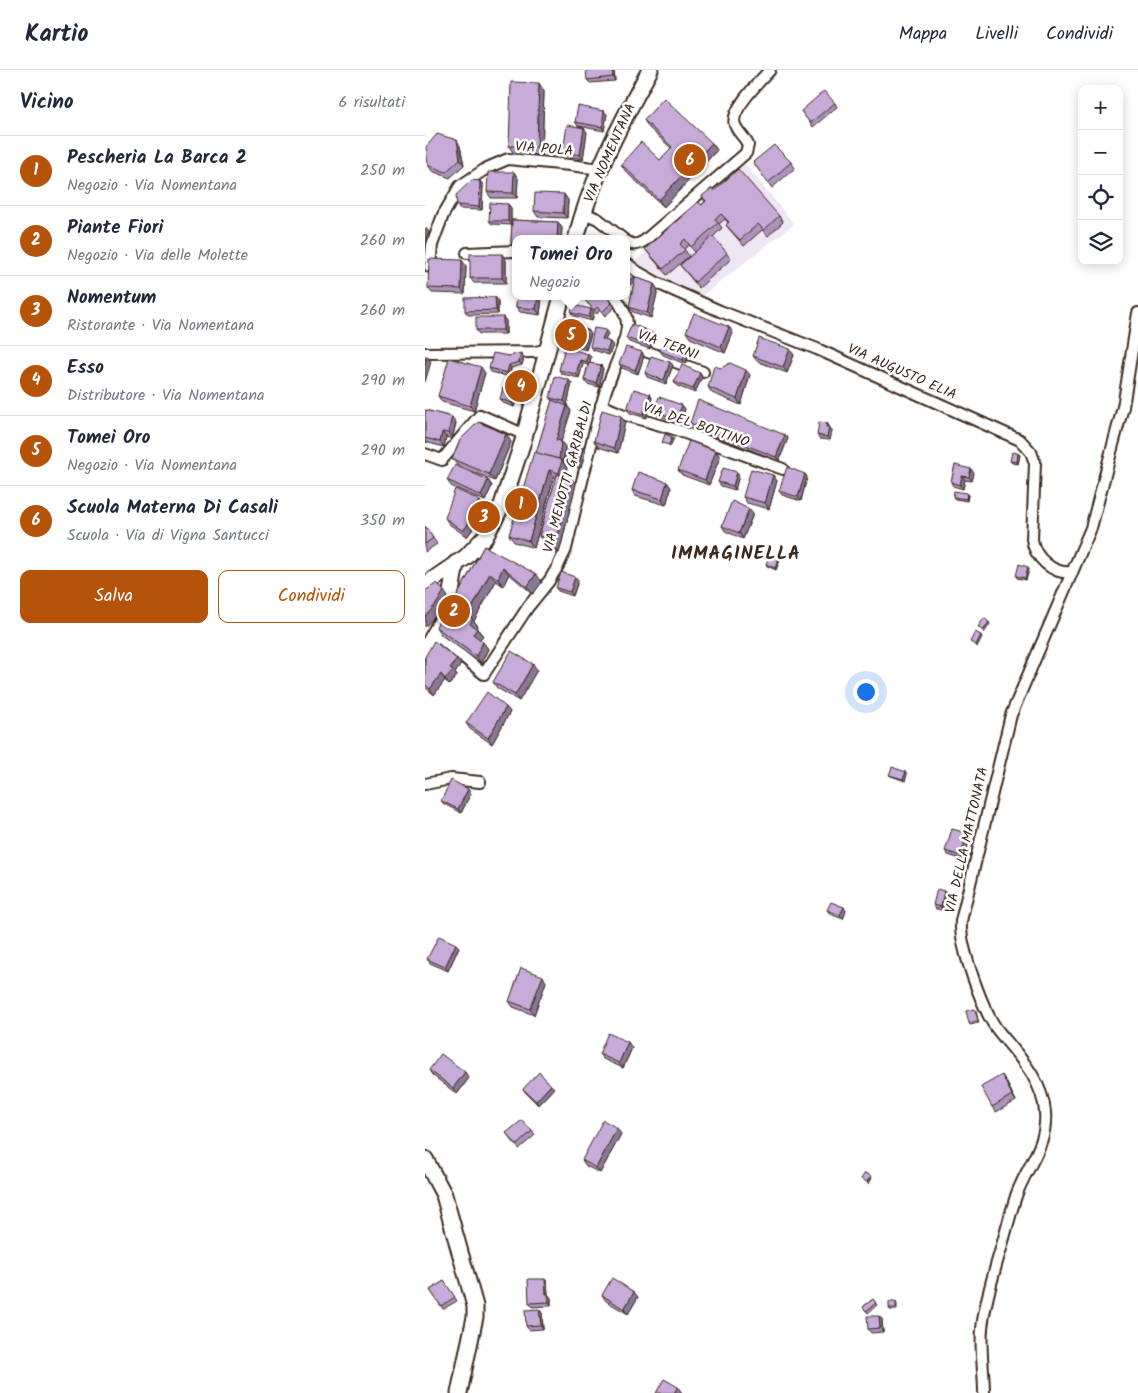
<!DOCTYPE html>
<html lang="it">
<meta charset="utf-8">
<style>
:root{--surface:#fff;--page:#f6f6f7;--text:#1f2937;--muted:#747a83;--line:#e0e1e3;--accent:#b45309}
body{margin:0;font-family:Kalam,sans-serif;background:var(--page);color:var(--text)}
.controls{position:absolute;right:15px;top:15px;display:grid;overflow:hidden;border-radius:10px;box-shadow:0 2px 12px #0003}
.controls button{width:45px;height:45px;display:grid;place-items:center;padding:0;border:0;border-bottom:1px solid var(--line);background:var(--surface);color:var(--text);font:25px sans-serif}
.you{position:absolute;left:440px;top:621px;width:18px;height:18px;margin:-12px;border:4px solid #fff;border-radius:50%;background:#1a73e8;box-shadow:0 0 0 8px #1a73e833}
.badge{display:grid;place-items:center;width:32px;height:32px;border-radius:50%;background:var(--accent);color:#fff;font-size:16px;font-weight:700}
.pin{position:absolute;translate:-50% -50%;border:2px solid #fff;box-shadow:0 1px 5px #0006}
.popup{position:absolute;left:87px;top:165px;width:118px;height:65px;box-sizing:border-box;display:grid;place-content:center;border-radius:10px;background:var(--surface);filter:drop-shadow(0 1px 4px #0005);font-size:16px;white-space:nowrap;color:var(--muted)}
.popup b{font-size:19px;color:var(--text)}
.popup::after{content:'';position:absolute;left:50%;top:100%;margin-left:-10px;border:10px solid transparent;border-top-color:var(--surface)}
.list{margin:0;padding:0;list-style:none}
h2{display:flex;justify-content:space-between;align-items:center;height:65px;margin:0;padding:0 20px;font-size:21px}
h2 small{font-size:16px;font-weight:400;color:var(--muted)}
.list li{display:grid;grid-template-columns:32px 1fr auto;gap:15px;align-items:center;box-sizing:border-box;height:70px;padding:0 20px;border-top:1px solid var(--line)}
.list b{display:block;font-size:19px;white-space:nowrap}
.list p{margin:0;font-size:16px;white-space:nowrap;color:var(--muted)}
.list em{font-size:16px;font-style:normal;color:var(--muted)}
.actions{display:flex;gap:10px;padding:15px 20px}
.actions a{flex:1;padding:11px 0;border:1px solid var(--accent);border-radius:10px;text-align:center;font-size:18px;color:var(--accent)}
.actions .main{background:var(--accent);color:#fff}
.icon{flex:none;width:28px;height:28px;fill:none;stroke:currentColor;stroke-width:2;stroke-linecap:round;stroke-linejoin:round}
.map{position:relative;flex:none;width:713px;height:1323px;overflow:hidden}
header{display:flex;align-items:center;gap:30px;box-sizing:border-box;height:70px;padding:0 25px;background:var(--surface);border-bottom:1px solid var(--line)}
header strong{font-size:24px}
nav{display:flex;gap:28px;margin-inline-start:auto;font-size:18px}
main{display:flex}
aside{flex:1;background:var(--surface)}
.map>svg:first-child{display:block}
</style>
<header>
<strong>Kartio</strong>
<nav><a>Mappa</a><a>Livelli</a><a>Condividi</a></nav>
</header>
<main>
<aside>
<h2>Vicino<small>6 risultati</small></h2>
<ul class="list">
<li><span class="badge">1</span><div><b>Pescheria La Barca 2</b><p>Negozio · Via Nomentana</p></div><em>250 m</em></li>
<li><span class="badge">2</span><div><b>Piante Fiori</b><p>Negozio · Via delle Molette</p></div><em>260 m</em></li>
<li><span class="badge">3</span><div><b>Nomentum</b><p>Ristorante · Via Nomentana</p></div><em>260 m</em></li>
<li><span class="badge">4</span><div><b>Esso</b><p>Distributore · Via Nomentana</p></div><em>290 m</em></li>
<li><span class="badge">5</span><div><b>Tomei Oro</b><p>Negozio · Via Nomentana</p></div><em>290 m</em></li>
<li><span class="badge">6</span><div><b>Scuola Materna Di Casali</b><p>Scuola · Via di Vigna Santucci</p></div><em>350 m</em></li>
</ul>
<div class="actions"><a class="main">Salva</a><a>Condividi</a></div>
</aside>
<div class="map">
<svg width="713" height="1323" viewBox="0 0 713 1323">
<rect width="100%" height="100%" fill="#fff"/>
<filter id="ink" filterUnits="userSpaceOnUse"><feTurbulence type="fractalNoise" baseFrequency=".02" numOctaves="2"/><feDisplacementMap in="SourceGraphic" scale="10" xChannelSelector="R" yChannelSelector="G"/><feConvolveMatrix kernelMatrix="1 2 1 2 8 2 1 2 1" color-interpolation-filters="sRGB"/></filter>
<g filter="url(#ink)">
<!-- built -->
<polygon fill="#eee6f3" points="319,93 369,154 276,227 232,208 211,191"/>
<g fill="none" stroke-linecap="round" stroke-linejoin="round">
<!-- street casing -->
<g stroke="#3b2a1e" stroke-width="14">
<g id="street">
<polyline points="159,143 173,149 198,169"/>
<path d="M 201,171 C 208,176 212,175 219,171 L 321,83 L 323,75 C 320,67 313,63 310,55 C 304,41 336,10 345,0"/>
<polyline points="42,183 91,181"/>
<path d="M 201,193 L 213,202 L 234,214 L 295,241 L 392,279 L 595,370 L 606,382 L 610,393 L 607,469 C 609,487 628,505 647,502"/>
<polyline points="5,197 7,175 18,145 35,116 62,98 83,89 145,95 175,99"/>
<polyline points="198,273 278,302"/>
<polyline points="0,283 110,282 124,279"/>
<polyline points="176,335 197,344 249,359 358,399"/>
<polyline points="0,384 17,390 55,345 100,365"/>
<path d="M 10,564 L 59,604 L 103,537 L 124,511 L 133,496 L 141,479 C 153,427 165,375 180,323 C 186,303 202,274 202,254 C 202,244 195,234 190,226"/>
<polyline points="0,714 26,709 55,712"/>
<path d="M 559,1323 C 559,1301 555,1280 557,1259 C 559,1236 566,1214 572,1192 C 579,1170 584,1148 591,1126 C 601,1097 623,1075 620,1042 C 617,1007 591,984 571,958 C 557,938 534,875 536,851 L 586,645 L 666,458 L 698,337 L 713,243"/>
</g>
</g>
<!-- secondary casing -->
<g stroke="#3b2a1e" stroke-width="19">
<g id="secondary">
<path d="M 151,169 C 166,109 196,53 225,0"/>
<polyline points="0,515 41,487 60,467 77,435 98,371 137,226"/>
<polyline points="0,581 23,540 31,493"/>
<polyline points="0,1089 19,1125 50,1236 50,1247 34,1323"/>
</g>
</g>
<!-- street -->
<use href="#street" stroke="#fff" stroke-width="10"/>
<!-- secondary -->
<use href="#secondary" stroke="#fff" stroke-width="15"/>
</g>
<!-- wall -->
<g fill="#ab93ba" stroke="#3b2a1e">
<polygon points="189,0 190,11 165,13 162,10"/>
<polygon points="119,21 117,85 89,84 84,76"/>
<polygon points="410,33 412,37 388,57 376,41"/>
<polygon points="179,41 182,44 179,61 153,56 150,52"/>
<polygon points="219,50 287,73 292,80 272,102 265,96 258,102 264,110 239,137 201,102 196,94 235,90 246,78 224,58"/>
<polygon points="162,62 158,89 141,86 138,82"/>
<polygon points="35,76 39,95 25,108 7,101 3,95"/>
<polygon points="328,92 366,92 370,98 347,118"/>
<polygon points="93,108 92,128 66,128 62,122"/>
<polygon points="55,111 58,115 57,140 34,139 32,135"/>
<polygon points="289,121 354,146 358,152 343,166 337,160 319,176 305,160 301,155 303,153 300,149 294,154 297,158 288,167 306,189 274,218 255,195 270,182 264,175 259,179 264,186 242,205 224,184 220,179 280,132 277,126"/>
<polygon points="143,130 142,148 113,147 109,141"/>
<polygon points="83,134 86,138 86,155 67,154 64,151"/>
<polygon points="87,150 133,152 137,158 136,169 91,169 91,178 90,178 86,173"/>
<polygon points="81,190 81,213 49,213 45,208"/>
<polygon points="41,196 40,224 7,223 3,218"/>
<polygon points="209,206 210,207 229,214 233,220 226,248 208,242 204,237 209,212"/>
<polygon points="92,226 117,226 115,245 95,242 91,237"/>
<polygon points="70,227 73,231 73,244 43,245 40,241"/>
<polygon points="159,229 184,230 190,237 180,246 175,240 172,244"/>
<polygon points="166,239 169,243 167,251 149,246 146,243"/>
<polygon points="78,247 81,251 81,264 54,264 51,260"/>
<polygon points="304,257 308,263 300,283 265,268 261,262"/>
<polygon points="163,260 166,264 161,280 147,276 144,272"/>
<polygon points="226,262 229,266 225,279 204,272 201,268"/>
<polygon points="183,264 180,270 185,272 188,275 184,285 168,280 165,277"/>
<polygon points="266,279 260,294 238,285 235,281"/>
<polygon points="217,282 219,286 213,304 197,298 194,294"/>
<polygon points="163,284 166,287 165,293 176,295 178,299 174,317 162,314 159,310 163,295 158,294 154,308 137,304 134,300"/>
<polygon points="369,285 362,303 332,291 328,286"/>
<polygon points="84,286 99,287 97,295 86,298 85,307 66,302 64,298"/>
<polygon points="245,292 248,295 241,314 222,307 220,303"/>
<polygon points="296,298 325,305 316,335 287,323 283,317"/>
<polygon points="60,303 49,341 17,332 13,326"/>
<polygon points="275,303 277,307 270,323 252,316 249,312"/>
<polygon points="144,310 147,313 142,335 146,341 136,371 140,377 138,392 142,398 140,406 151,414 134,483 125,479 121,473 118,472 114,466 131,408 129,407 109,478 89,472 84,465 111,383 127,331 125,328"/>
<polygon points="90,321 93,325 89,337 78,333 75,329"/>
<polygon points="225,324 227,328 221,348 205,343 202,339"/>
<polygon points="257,335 260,339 255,353 232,345 229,341"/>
<polygon points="0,340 27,347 31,353 27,369 21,367 19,377 0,372"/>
<polygon points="200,352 193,383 173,377 169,371"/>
<polygon points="265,353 360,365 363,368 354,391 267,357"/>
<polygon points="402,353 407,361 405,370 395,369 392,365"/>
<polygon points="81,364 86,372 70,411 33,396 27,389"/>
<polygon points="158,378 160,382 156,398 141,395 139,391"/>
<polygon points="291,381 295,387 284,415 257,405 253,400"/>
<polygon points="593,383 595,385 593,394 587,393 585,391"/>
<polygon points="530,395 549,403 547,411 540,410 538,419 528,416 526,412"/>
<polygon points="380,404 382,407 376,431 357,425 354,421"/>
<polygon points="314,405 310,420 296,416 293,412"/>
<polygon points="348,405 352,411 344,439 322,433 318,427"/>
<polygon points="22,410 63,410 67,416 60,431 26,416"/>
<polygon points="242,412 246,418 241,435 210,426 207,420"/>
<polygon points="543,425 542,431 530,429 528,427"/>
<polygon points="54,430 58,436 47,460 42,467 24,454 20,448"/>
<polygon points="328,444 318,469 300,461 297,456"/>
<polygon points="0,456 12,474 0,482"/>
<polygon points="59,476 117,512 108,524 84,504 78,516 71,511 49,551 53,556 52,558 58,566 55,569 58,572 63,579 56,593 16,565 11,557 24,541"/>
<polygon points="354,488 355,490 351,500 342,496 341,494"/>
<polygon points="604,499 601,510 592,508 591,506"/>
<polygon points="153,511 148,526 133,521 131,518"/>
<polygon points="0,587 36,594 30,603 32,606 24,615 20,610 9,625 0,617"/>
<polygon points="108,594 112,600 94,631 72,618 68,612"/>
<polygon points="81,637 85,642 67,674 45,659 41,653"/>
<polygon points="482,704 480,711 466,706 464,705"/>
<polygon points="46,723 36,743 19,734 16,731"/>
<polygon points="545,767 539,790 523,785 520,781"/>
<polygon points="522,825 518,840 511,839 508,835"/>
<polygon points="402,840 421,841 418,849 405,844"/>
<polygon points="31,874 34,877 23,901 5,893 2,889"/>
<polygon points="121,912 109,945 88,937 84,931"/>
<polygon points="550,939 551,941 554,953 545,955 544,953"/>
<polygon points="207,978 198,998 178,989 174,984"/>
<polygon points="4,1000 44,1008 32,1024 7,1005"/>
<polygon points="577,1005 591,1031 571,1042 567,1037"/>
<polygon points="129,1018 113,1035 101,1023 98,1019"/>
<polygon points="107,1061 110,1065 94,1079 81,1063"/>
<polygon points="196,1064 175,1103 161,1096 157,1090"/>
<polygon points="120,1209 122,1212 123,1224 126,1228 126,1236 107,1237 104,1233"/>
<polygon points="19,1211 32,1231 18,1239 5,1220"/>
<polygon points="177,1225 213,1227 203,1244 181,1231"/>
<polygon points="448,1229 452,1235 443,1243 438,1237"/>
<polygon points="471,1232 472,1234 472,1240 465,1240 464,1238"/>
<polygon points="114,1239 117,1243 118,1259 104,1260 101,1256"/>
<polygon points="454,1246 457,1249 458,1262 446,1263 443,1259"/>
</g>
<!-- shaded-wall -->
<g fill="#8b7897" stroke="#3b2a1e">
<polygon points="187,0 189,0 190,11 188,7"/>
<polygon points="114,13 119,21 117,85 112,77"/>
<polygon points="179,41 182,44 179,61 177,57"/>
<polygon points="159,58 162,62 158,89 155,85"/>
<polygon points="32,70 35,76 39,95 35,89"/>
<polygon points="287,73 292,80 272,102 266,95"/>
<polygon points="259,88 265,96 257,104 252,96"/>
<polygon points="89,102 93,108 92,128 88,123"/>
<polygon points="259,103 264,110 239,137 234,130"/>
<polygon points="55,111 58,115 57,140 54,137"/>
<polygon points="139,124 143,130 142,148 138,143"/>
<polygon points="83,134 86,138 86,155 83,151"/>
<polygon points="133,152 137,158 136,169 132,169"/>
<polygon points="1,158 4,162 0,171 0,161"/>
<polygon points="77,184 81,190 81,213 77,208"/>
<polygon points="37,190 41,196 40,224 36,219"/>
<polygon points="209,206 211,209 201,220 201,214"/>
<polygon points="229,214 233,220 226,248 222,243"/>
<polygon points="113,226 117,226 115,245 111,239"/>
<polygon points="70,227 73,231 73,244 71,240"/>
<polygon points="166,239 169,243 167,251 164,247"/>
<polygon points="78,247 81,251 81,264 78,260"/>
<polygon points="304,257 308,263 300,283 296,277"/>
<polygon points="163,260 166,264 161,280 159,276"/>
<polygon points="181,260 183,264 179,273 177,269"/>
<polygon points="226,262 229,266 225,279 222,275"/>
<polygon points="185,272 188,275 184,285 182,281"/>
<polygon points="263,276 266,279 260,294 258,290"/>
<polygon points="365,279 369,285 362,303 358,297"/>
<polygon points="217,282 219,286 213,304 210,300"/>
<polygon points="96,283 99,287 97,295 94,292"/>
<polygon points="163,284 166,287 164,295 161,292"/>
<polygon points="2,286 6,292 0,312 0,294"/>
<polygon points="155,290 158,294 154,308 151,304"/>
<polygon points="245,292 248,295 241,314 239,310"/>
<polygon points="84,295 86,298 85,307 82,303"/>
<polygon points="176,295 178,299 174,317 171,313"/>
<polygon points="56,297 60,303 49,341 45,336"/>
<polygon points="321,300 325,305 316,335 312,329"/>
<polygon points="275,303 277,307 270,323 268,319"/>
<polygon points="144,310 147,313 142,335 139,331"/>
<polygon points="90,321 93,325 89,337 87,333"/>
<polygon points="225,324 227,328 221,348 218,344"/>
<polygon points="257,335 260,339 255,353 252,349"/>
<polygon points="142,336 146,341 135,376 131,370"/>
<polygon points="196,346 200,352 193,383 189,378"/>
<polygon points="27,347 31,353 27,369 23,363"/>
<polygon points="402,353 407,361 405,370 402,367 401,357"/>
<polygon points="17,362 21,367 19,377 15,372"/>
<polygon points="81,364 86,372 70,411 64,404"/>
<polygon points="360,365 363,368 354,391 351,387"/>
<polygon points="247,367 249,368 245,377 244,375"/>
<polygon points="136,371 140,377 138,392 142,398 139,411 134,403 134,390"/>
<polygon points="158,378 160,382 156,398 154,394"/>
<polygon points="291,381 295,387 284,415 280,410"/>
<polygon points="593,383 595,385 593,394 592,392"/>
<polygon points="546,399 549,403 547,411 544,407"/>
<polygon points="124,400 129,407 109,478 104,471"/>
<polygon points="312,402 314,405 310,420 308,416"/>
<polygon points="380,404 382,407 376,431 373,427"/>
<polygon points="348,405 352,411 344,439 340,433"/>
<polygon points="537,406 540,410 538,419 535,415"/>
<polygon points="147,409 151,414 134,483 130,477"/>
<polygon points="63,410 67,416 60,431 56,426"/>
<polygon points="242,412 246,418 241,435 237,429"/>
<polygon points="542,423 543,425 542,431 541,429"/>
<polygon points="54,430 58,436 47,460 42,467 38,461"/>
<polygon points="324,439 328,444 318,469 314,463"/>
<polygon points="354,488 355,490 351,500 350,498"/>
<polygon points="78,497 84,504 78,516 73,509"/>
<polygon points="603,497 604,499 601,510 600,508"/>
<polygon points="65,503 71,511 49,551 53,556 50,562 45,554 43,546"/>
<polygon points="111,504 117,512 108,524 102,517"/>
<polygon points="150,507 153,511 148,526 145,522"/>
<polygon points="19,521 23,527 16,539 0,557 0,547"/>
<polygon points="564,552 565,554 559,563 558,561"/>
<polygon points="52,559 58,566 53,571 48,564"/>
<polygon points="556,565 557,567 552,577 551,575"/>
<polygon points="58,572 63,579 56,593 51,586"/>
<polygon points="32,589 36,594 30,603 32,606 24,615 20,609 25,598"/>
<polygon points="108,594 112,600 94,631 90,625"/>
<polygon points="16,604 20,610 9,625 5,619"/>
<polygon points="81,637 85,642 67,674 63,668"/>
<polygon points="481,702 482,704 480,711 478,709"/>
<polygon points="43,719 46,723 36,743 33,739"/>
<polygon points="542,763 545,767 539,790 536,786"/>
<polygon points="519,821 522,825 518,840 516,837"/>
<polygon points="419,837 421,841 418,849 415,845"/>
<polygon points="31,874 34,877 23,901 20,897"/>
<polygon points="118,906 121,912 109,945 105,939"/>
<polygon points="203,972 207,978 198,998 194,993"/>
<polygon points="40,1002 44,1008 32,1024 28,1018"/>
<polygon points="577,1005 581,1011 591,1031 587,1025"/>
<polygon points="126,1015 129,1018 113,1035 111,1031"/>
<polygon points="192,1058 196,1064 175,1103 171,1098"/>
<polygon points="446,1106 447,1108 444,1114 442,1112"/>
<polygon points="120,1209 122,1212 123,1224 126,1228 126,1236 124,1232 121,1224"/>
<polygon points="209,1222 213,1227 203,1244 199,1239"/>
<polygon points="114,1239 117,1243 118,1259 116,1255"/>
<polygon points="454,1246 457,1249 458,1262 455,1258"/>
<polygon points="253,1317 257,1323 249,1323"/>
</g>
<!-- building -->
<g fill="#c7abd8" stroke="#3b2a1e">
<polygon points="161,0 187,0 188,7 162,10"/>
<polygon points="86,12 114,13 112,77 84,76"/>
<polygon points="399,21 410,33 385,53 376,41"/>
<polygon points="239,28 287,73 266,95 259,88 252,96 259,103 234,130 196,94 216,72 235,90 247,77 219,50"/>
<polygon points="153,36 179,41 177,57 150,52"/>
<polygon points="142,55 159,58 155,85 138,82"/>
<polygon points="12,64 32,70 35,89 21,102 3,95 1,77"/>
<polygon points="349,75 366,92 343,113 328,92"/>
<polygon points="313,99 354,146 339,160 333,154 315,170 301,155 304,152 296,144 290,149 293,153 266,177 260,169 255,174 260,180 238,199 220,179 273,132 277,135 281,131 277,126 287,118 289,121"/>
<polygon points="63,102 89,102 88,123 62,122"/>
<polygon points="47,110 55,111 54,137 32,135 31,125"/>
<polygon points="110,123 139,124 138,143 109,141"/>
<polygon points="65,133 83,134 83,151 64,151"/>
<polygon points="87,150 133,152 132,169 91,169 91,173 86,173"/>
<polygon points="288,166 302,183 270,212 255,195"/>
<rect x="45" y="184" width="32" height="24"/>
<polygon points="4,189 37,190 36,219 3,218"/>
<polygon points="201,199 209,206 201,214"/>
<polygon points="210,207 229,214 222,243 204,237"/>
<polygon points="92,226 113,226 111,239 91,237"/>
<polygon points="162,226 181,226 187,233 177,242 172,237 169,240 159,229"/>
<polygon points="70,227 71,240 40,241 40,228"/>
<polygon points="148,235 166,239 164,247 146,243"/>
<polygon points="269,243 304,257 296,277 261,262"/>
<rect x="51" y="247" width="27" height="13"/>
<polygon points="207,254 226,262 222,275 201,268"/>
<polygon points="148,256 163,260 159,276 144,272"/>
<polygon points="169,258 181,260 177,269 185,272 182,281 165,277"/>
<polygon points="241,267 263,276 258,290 235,281"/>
<polygon points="334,268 365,279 358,297 328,286"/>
<polygon points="140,277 163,284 161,292 155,290 151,304 134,300"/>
<polygon points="201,277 217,282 210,300 194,294"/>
<polygon points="68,283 84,286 96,283 94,292 84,295 82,303 64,298"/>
<polygon points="0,286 2,286 0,294"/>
<polygon points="226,286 245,292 239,310 220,303"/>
<polygon points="24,288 56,297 45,336 13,326"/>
<polygon points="164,293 176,295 171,313 159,310"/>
<polygon points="305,293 321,300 312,329 283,317 289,296 296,298"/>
<polygon points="257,295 275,303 268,319 249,312"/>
<polygon points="130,306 144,310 139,331 125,328"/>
<polygon points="78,318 90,321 87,333 75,329"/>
<polygon points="209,319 225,324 218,344 202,339"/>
<polygon points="234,327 257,335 252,349 229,341"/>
<polygon points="127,330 142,336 131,370 136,371 134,389 111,383"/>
<polygon points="273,330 360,365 351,387 265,353"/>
<polygon points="0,340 27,347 23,363 17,362 15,372 0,368"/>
<polygon points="177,340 196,346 189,378 169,371"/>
<polygon points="53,352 81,364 64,404 27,389 35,370"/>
<polygon points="394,352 402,353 401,357 404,357 402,367 392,365"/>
<polygon points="240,364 247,367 244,375 237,373"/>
<polygon points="264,371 291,381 280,410 253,400"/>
<polygon points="143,374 158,378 154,394 139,391"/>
<polygon points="109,382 137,390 134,403 124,400 104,471 84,465"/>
<polygon points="587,382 593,383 592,392 585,391"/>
<polygon points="30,395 63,410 56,426 22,410"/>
<polygon points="530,395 546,399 544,407 537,406 535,415 526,412"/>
<polygon points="362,397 380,404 373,427 354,421"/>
<polygon points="298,398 312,402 308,416 293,412"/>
<polygon points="326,399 348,405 340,433 318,427"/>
<polygon points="213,402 242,412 237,429 207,420"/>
<polygon points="132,404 147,409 130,477 121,473 122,468 114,466"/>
<polygon points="30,419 54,430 43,454 38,461 20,448"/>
<polygon points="529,421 542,423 541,429 528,427"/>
<polygon points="307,431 324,439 314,463 297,456"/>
<polygon points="0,456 8,468 0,474"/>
<polygon points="59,476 111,504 102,517 78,497 73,509 65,503 43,546 48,549 45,554 52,559 48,564 58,572 51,586 11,557 20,538 24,541"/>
<polygon points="345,484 354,488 350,498 341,494"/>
<polygon points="594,494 603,497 600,508 591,506"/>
<polygon points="136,502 150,507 145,522 131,518"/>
<polygon points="12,513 19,521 12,533 0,547 0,521"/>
<polygon points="559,548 564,552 558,561 553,557"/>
<polygon points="550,562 556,565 551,575 545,572"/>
<polygon points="9,571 32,589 25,598 28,600 20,609 16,604 5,619 0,614 0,587"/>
<polygon points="86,581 108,594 90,625 68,612"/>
<polygon points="62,622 81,637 63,668 41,653"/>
<polygon points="467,697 481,702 478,709 464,705"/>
<polygon points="26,710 43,719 33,739 16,731"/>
<polygon points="527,759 542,763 536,786 520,781"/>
<polygon points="512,819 519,821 516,837 508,835"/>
<polygon points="406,832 419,837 415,845 402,840"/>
<polygon points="14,866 31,874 20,897 2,889"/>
<polygon points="96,898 118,906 105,939 84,931"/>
<polygon points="550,939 553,951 544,953 541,941"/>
<polygon points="183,963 203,972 194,993 174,984"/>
<polygon points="16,984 40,1002 28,1018 4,1000"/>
<polygon points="114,1002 126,1015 111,1031 98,1019"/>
<polygon points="577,1005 587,1025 567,1037 556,1017"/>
<polygon points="97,1050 107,1061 92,1075 81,1063"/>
<polygon points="178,1050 192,1058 171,1098 157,1090"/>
<polygon points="440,1103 446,1106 442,1112 436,1109"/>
<polygon points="187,1208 209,1222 199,1239 177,1225"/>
<polygon points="103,1209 120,1209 121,1224 123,1224 124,1232 104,1233"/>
<polygon points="19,1211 30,1227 16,1236 5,1220"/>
<polygon points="448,1229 451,1233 441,1241 438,1237"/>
<rect x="464" y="1232" width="7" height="6"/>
<polygon points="114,1239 116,1255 101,1256 100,1240"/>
<polygon points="442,1246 454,1246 455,1258 443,1259"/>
<polygon points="239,1309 253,1317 249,1323 231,1323"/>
</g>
</g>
<g text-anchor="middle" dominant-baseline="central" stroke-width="5" stroke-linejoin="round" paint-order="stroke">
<!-- street labels -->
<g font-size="14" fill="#3b2a1e" stroke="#fff">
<text transform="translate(119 79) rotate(5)">VIA POLA</text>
<text transform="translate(185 83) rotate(-66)">VIA NOMENTANA</text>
<text transform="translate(243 275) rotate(20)">VIA TERNI</text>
<text transform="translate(477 302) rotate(24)">VIA AUGUSTO ELIA</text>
<text transform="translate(271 355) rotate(19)">VIA DEL BOTTINO</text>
<text transform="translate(143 407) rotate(-75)">VIA MENOTTI GARIBALDI</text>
<text transform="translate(542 770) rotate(-77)">VIA DELLA MATTONATA</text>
</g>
<!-- district labels -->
<g font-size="19" font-weight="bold" letter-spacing="1" fill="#3b2a1e" stroke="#fff">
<text x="311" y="484">IMMAGINELLA</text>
</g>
</g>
</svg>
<div class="controls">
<button>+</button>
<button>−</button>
<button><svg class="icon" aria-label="locate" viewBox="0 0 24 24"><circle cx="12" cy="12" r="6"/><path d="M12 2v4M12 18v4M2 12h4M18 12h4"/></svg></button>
<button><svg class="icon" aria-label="layers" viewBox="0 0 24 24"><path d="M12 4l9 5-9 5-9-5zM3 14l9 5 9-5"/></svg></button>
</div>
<div class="you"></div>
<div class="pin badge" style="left:96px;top:434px">1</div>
<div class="pin badge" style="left:29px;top:541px">2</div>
<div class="pin badge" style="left:59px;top:447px">3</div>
<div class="pin badge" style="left:96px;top:316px">4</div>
<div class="pin badge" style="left:146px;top:265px">5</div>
<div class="popup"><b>Tomei Oro</b>Negozio</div>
<div class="pin badge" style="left:265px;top:90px">6</div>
</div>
</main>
